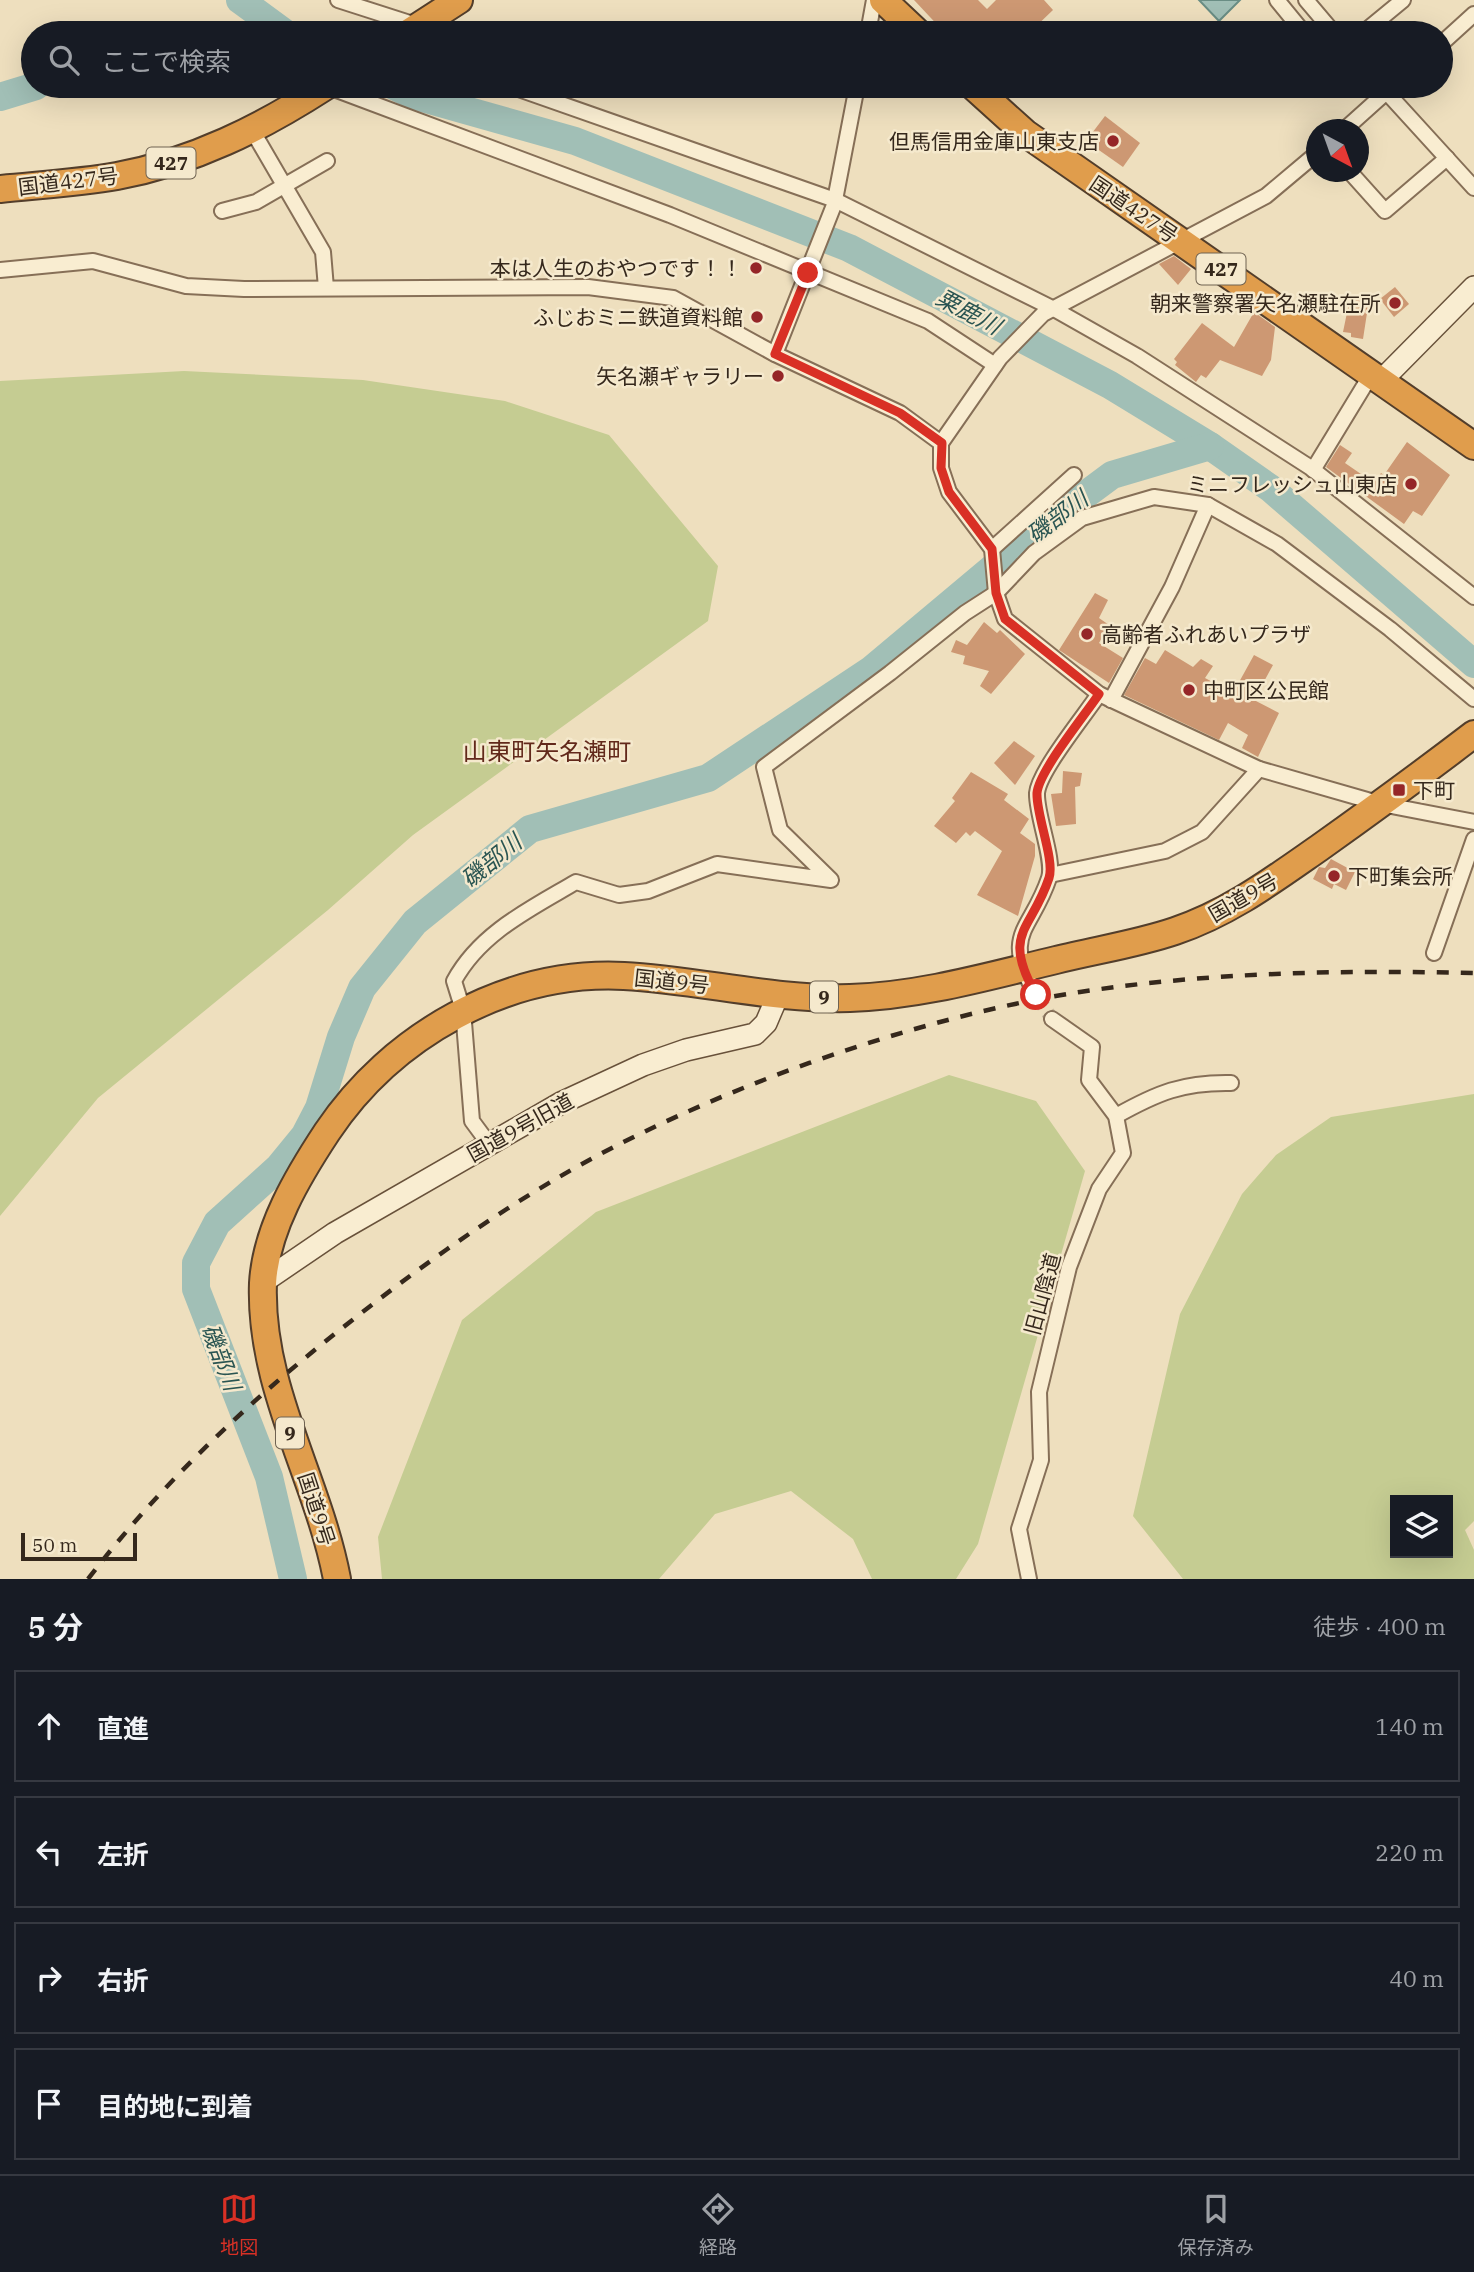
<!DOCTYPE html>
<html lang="ja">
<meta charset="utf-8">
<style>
:root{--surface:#171b24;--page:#20242c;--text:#f1f3f6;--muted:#9ea1a6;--line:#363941;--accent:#d93025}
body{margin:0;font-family:"IBM Plex Serif","Noto Sans JP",serif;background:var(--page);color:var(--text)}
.controls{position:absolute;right:21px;bottom:21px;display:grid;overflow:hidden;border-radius:0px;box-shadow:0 7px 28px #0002}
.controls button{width:63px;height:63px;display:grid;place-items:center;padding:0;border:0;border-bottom:2px solid var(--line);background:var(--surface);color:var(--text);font:35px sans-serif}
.compass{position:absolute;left:1306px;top:119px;width:63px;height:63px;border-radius:50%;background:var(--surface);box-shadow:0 7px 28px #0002;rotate:139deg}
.scale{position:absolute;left:21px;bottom:18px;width:116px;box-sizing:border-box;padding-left:7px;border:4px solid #35281c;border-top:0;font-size:19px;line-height:24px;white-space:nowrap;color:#35281c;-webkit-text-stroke:5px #f5e9cd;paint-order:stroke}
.stop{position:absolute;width:21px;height:21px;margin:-16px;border:5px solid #d93025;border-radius:50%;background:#fff}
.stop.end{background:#d93025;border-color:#fff;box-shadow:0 2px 7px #0008}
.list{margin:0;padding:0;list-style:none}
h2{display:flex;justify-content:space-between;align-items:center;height:91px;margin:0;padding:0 28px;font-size:30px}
h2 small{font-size:23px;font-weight:400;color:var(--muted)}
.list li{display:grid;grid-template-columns:46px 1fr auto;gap:21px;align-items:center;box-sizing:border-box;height:112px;margin:0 14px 14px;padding:0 14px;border:2px solid var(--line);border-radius:0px}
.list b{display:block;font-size:26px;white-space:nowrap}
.list em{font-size:23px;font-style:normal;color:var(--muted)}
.icon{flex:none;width:38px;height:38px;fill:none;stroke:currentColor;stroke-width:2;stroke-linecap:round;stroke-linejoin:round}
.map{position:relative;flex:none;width:1474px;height:1579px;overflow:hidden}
.search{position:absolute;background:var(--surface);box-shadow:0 7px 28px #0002;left:21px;right:21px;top:21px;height:77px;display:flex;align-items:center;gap:18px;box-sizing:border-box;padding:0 24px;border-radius:38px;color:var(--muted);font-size:26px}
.sheet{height:595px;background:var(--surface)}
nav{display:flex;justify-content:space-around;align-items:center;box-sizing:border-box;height:98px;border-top:2px solid var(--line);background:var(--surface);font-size:19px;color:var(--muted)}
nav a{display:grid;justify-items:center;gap:4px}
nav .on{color:var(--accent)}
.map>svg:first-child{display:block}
</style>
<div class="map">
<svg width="1474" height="1579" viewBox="0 0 1474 1579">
<rect width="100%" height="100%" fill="#eedfbe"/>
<!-- green -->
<g fill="#c5cc92" fill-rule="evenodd">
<polygon points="184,371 363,380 505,401 609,435 718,566 708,621 413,835 328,910 98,1098 0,1216 0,381"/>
<polygon points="949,1075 1036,1101 1085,1171 978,1544 956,1579 872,1579 853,1539 791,1491 715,1514 659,1579 382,1579 378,1537 462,1320 596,1212"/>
<path d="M 1474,1094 L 1474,1521 L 1465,1530 L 1474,1550 L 1474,1579 L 1183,1579 L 1133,1516 L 1180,1314 L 1242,1194 L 1276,1155 L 1331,1117 ZM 1448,1500 L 1448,1553 L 1395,1553 L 1395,1500 Z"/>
</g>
<!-- water -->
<polygon fill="#a1bfb6" stroke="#698d84" stroke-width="2" points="1199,0 1240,0 1219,21"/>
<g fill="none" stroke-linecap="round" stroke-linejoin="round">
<!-- river -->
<g stroke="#a1bfb6" stroke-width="28">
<polyline points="240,0 285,33"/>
<polyline points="394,86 412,95 575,141 849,248 1110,385 1210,446 1270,488 1474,664"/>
<polyline points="0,97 36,86"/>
<polyline points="293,1579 269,1477 196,1289 196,1263 217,1223 278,1168 305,1135 319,1108 341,1037 362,988 415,922 530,829 708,778 871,670 1038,530 1112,475 1210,446"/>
</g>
</g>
<!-- building -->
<g fill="#cd9873">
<polygon points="914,0 978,0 987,9 996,0 1044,0 1053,10 1029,33 945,33"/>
<polygon points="1105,116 1140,143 1123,167 1086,141"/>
<polygon points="1174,256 1191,269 1178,285 1159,264"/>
<polygon points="1395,287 1409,304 1394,317 1380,299"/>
<polygon points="1355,298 1369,300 1363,339 1351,337 1351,333 1343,332 1349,303 1354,304"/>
<polygon points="1254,312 1275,327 1271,360 1262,376 1220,360 1206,378 1201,375 1196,382 1175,365 1177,362 1174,359 1202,323 1234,347"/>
<polygon points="1407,442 1450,475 1422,516 1413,511 1404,524 1326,467 1340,445 1352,453 1345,463 1374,483 1381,473 1384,475"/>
<polygon points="1095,593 1108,600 1099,618 1109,625 1099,643 1123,658 1109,683 1059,650"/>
<polygon points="984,622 997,633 1000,630 1025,654 991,694 980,686 989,671 963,664 965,656 951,652 956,640 967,645"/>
<polygon points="1165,650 1193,667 1201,659 1213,666 1205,678 1233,693 1254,655 1273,665 1254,700 1279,713 1258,757 1242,748 1248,735 1228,723 1219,740 1124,695 1145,658 1156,664"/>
<polygon points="1014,741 1035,756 1015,785 994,763"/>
<polygon points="1063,771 1082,773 1080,786 1075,787 1076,824 1056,826 1051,794 1062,793"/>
<polygon points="971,772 1008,794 1004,800 1029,819 1020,833 1035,844 1035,856 1018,916 977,895 1002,851 975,831 970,836 966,832 956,843 934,826 955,801 952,798"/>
<polygon points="1331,859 1355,872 1346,890 1334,884 1332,889 1313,879 1319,867 1325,868"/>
</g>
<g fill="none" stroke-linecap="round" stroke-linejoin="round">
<!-- street-tunnel -->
<polyline stroke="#c9ba9e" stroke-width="14" stroke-dasharray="14 7" stroke-linecap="butt" points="1036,995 1052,1019"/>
<!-- street casing -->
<g stroke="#866f57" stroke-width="18">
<g id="street">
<polyline points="338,0 419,26"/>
<polyline points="1277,0 1304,33"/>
<polyline points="1306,0 1334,33"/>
<polyline points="868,33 874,0"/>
<polyline points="1363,33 1403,0"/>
<polyline points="1441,44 1474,14"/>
<polyline points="326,86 670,215 928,321 995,365"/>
<polyline points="510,86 835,200 1054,309 1137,356 1311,468 1474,597"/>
<polyline points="1381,86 1474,188"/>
<polyline points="252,130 323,252 326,288"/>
<polyline points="1344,130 1393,86"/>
<polyline points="1316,154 1266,196 1043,314 1000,358 941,443 941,468 949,492 992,549 996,593 1005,619 1099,694 1259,769 1381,804 1474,822"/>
<polyline points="1350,172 1385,211 1447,158"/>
<polyline points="222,211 256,202 327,161"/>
<polyline points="0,270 93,261 186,286 244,289 588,287 673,298 775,354 900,413 941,443"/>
<polyline points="775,354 834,205 857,86"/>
<polyline points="1313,470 1372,373"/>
<polyline points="992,549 1074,475"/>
<polyline points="1111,700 1172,587 1208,505"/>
<polyline points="1050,875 1165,851 1202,832 1259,769"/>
<polyline points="1434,953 1474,839"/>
<path d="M 1036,995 C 1001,932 1031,932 1049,878 C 1055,860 1036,815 1037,793 C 1039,771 1085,715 1099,694"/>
<path d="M 1116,1116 C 1157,1093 1183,1082 1231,1083"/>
<path d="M 489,1144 L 472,1121 L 463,1010 L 454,981 C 480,933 530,909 576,882 L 619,895 L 648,891 L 717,864 L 831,880 L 780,830 L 764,767 L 890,673 L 965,613 L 996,593 L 1034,553 L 1082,518 L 1154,497 L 1208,505 L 1277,544 L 1390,629 L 1474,699"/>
<polyline points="1029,1579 1019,1529 1041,1460 1039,1392 1069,1267 1099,1189 1123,1153 1116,1116 1089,1080 1092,1047 1052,1019"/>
</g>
</g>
<!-- secondary casing -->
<g stroke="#68513a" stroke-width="24">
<g id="secondary">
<polyline points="1382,380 1474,287"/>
<polyline points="263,1282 335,1233 561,1103 643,1065 686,1050 755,1034 766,1023 778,995"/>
</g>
</g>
<!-- highway casing -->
<g stroke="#533e2b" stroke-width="30">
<g id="highway">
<polyline points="883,0 918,33"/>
<polyline points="408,33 459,0"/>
<polyline points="973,86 1025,133 1474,446"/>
<path d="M 0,189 C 39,185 78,183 117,176 C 193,162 261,128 326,86"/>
<path d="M 337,1579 C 318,1479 259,1388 263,1283 C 266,1229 298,1176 327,1132 C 391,1036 506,970 624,976 C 699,980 774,1000 850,998 C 920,996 989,976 1056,960 C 1096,950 1137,944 1175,931 C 1229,913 1273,880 1319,848 C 1371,811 1423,773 1474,734"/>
</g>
</g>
<!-- street -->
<use href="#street" stroke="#f9edd1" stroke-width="14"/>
<!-- secondary -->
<use href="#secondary" stroke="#f9edd1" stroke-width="21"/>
<!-- highway -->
<use href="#highway" stroke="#e09d4c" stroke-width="26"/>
<!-- rail -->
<path stroke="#35281c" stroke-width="4.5" stroke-dasharray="12 12" stroke-linecap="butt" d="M 88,1579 C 160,1485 248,1402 341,1329 C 409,1275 479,1224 554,1180 C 701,1093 911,1018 1080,992 C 1211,972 1342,970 1474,973"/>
</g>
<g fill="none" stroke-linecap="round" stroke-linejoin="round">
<!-- route -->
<path stroke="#d93025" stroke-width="9" d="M 808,273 L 775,354 L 900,413 L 942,443 L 941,468 L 949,492 L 992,549 L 996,593 L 1005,619 L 1099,694 C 1085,715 1039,771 1037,793 C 1036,815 1055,860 1049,878 C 1031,932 1001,932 1036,995"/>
</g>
<!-- markers -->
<g fill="#952628" stroke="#f5e9cd" stroke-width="2.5">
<circle cx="1113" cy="141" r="7"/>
<circle cx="756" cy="268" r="7"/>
<circle cx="1395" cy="303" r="7"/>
<circle cx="757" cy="317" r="7"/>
<circle cx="778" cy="376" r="7"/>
<circle cx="1411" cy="484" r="7"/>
<circle cx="1087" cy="634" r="7"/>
<circle cx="1189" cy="690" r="7"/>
<rect x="1392" y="783" width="14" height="14" rx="3.5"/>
<circle cx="1334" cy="876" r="7"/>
</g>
<g text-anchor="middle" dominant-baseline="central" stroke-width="5" stroke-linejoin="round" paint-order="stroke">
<!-- shield labels -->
<g fill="#f5e9cd" stroke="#6f6251" stroke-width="2">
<rect x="146.5" y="147.5" width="49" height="31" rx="5"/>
<rect x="1196.5" y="253.5" width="49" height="31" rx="5"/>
<rect x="810" y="981.5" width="28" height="31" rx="5"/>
<rect x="276" y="1417.5" width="28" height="31" rx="5"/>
</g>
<g font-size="19" font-weight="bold" fill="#35281c">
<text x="171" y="163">427</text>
<text x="1221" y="269">427</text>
<text x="824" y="997">9</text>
<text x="290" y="1433">9</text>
</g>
<!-- poi labels -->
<g font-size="21" fill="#35281c" stroke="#f5e9cd" text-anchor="end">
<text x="1099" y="141">但馬信用金庫山東支店</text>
<text x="742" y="268">本は人生のおやつです！！</text>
<text x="1381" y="303">朝来警察署矢名瀬駐在所</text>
<text x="743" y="317">ふじおミニ鉄道資料館</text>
<text x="764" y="376">矢名瀬ギャラリー</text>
<text x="1397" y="484">ミニフレッシュ山東店</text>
<text x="1101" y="634" text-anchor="start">高齢者ふれあいプラザ</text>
<text x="1203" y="690" text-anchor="start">中町区公民館</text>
<text x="1413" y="790" text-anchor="start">下町</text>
<text x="1348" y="876" text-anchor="start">下町集会所</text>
</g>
<!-- street labels -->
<g font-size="21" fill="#35281c" stroke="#f5e9cd">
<text transform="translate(68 181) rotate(-7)">国道427号</text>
<text transform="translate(1134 209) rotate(34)">国道427号</text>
<text transform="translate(1243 897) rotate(-30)">国道9号</text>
<text transform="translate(672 981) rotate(6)">国道9号</text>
<text transform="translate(520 1127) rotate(-29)">国道9号旧道</text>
<text transform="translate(1042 1294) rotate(-75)">旧山陰道</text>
<text transform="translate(317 1509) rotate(72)">国道9号</text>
</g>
<!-- water labels -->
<g font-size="23" font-style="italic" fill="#2a5552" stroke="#f5e9cd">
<text transform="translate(969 311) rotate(28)">粟鹿川</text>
<text transform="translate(1057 516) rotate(-37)">磯部川</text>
<text transform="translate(491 860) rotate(-39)">磯部川</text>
<text transform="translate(222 1357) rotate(69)">磯部川</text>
</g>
<!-- quarter labels -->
<g font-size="24" fill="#62291b" stroke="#f5e9cd">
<text x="547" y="751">山東町矢名瀬町</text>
</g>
</g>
</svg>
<div class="controls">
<button><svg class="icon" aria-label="layers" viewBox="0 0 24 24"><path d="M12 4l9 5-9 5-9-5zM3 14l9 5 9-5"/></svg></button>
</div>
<svg class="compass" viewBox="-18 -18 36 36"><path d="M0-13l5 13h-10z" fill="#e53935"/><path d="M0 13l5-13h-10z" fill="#9ea1a6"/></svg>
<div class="scale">50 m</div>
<div class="stop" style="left:1036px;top:995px"></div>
<div class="stop end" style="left:808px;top:273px"></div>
<div class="search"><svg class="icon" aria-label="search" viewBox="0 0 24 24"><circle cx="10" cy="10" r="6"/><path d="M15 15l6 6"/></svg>ここで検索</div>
</div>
<section class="sheet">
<h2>5 分<small>徒歩 · 400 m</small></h2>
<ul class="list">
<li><svg class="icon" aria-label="ahead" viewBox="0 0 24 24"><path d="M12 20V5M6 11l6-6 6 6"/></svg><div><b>直進</b></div><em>140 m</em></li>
<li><svg class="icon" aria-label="left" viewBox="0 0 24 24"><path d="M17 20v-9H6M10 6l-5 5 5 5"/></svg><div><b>左折</b></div><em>220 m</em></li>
<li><svg class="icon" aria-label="right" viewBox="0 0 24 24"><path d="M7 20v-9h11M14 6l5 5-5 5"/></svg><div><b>右折</b></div><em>40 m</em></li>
<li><svg class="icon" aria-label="arrive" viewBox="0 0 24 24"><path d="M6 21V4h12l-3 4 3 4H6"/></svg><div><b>目的地に到着</b></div></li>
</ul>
</section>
<nav>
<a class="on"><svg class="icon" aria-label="map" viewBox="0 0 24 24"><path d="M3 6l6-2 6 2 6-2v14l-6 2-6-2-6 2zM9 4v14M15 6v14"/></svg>地図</a>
<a><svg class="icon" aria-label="directions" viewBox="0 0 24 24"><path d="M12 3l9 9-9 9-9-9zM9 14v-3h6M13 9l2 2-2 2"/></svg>経路</a>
<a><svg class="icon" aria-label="saved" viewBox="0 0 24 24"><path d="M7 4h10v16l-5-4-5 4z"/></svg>保存済み</a>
</nav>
